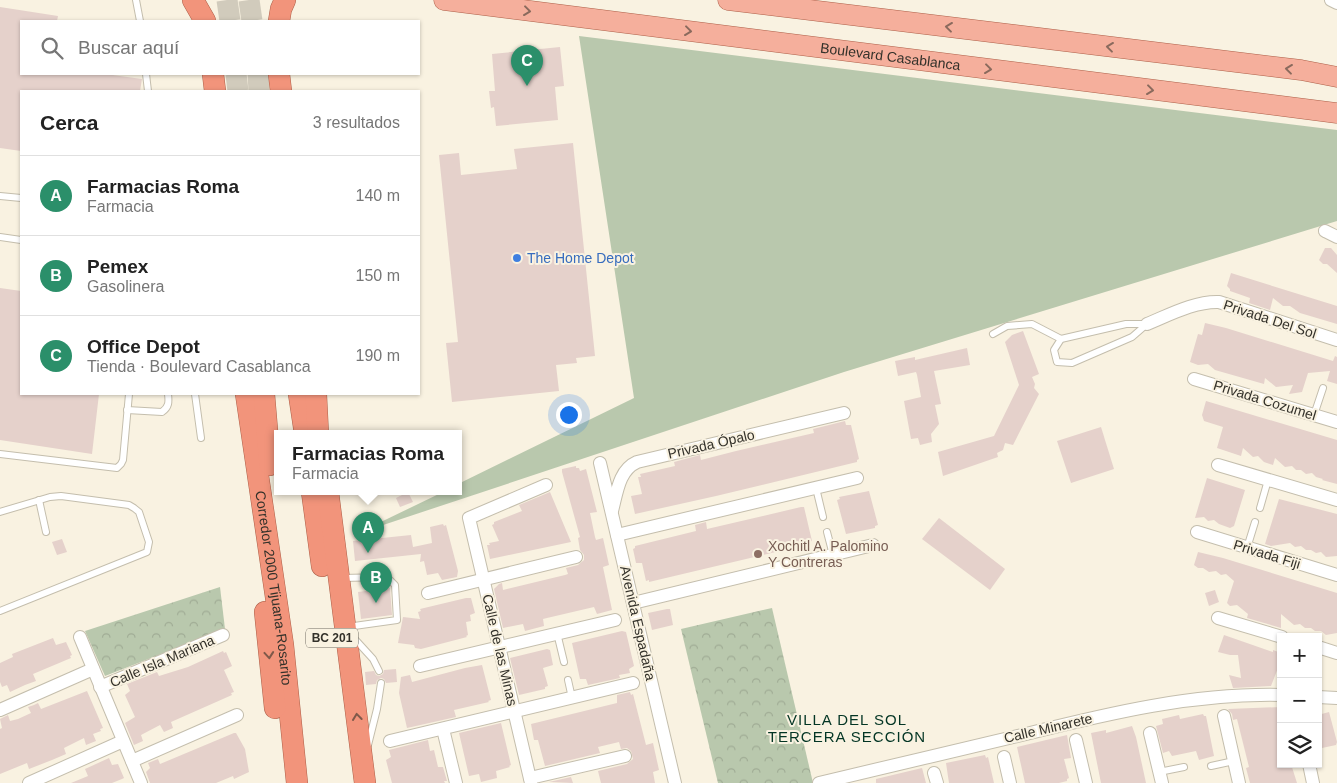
<!DOCTYPE html>
<html lang="es">
<meta charset="utf-8">
<style>
:root{--surface:#fff;--page:#f2f2f2;--text:#222;--muted:#767676;--line:#e0e0e0;--accent:#2b8f6a}
body{margin:0;font-family:Arial,sans-serif;background:var(--page);color:var(--text)}
.controls{position:absolute;right:15px;bottom:15px;display:grid;overflow:hidden;border-radius:0px;box-shadow:0 1px 4px #0004}
.controls button{width:45px;height:45px;display:grid;place-items:center;padding:0;border:0;border-bottom:1px solid var(--line);background:var(--surface);color:var(--text);font:25px sans-serif}
.you{position:absolute;left:568px;top:414px;width:18px;height:18px;margin:-12px;border:4px solid #fff;border-radius:50%;background:#1a73e8;box-shadow:0 0 0 8px #1a73e833}
.badge{display:grid;place-items:center;width:32px;height:32px;border-radius:50%;background:var(--accent);color:#fff;font-size:16px;font-weight:700}
.pin{position:absolute;translate:-50% -41px;filter:drop-shadow(0 1px 2px #0008)}
.pin::after{content:'';position:absolute;top:26px;width:18px;height:15px;background:inherit;clip-path:polygon(0 0,100% 0,50% 100%)}
.popup{position:absolute;left:274px;top:430px;width:188px;height:65px;box-sizing:border-box;display:grid;place-content:center;border-radius:0px;background:var(--surface);filter:drop-shadow(0 1px 4px #0005);font-size:16px;white-space:nowrap;color:var(--muted)}
.popup b{font-size:19px;color:var(--text)}
.popup::after{content:'';position:absolute;left:50%;top:100%;margin-left:-10px;border:10px solid transparent;border-top-color:var(--surface)}
.list{margin:0;padding:0;list-style:none}
h2{display:flex;justify-content:space-between;align-items:center;height:65px;margin:0;padding:0 20px;font-size:21px}
h2 small{font-size:16px;font-weight:400;color:var(--muted)}
.list li{display:grid;grid-template-columns:32px 1fr auto;gap:15px;align-items:center;box-sizing:border-box;height:80px;padding:0 20px;border-top:1px solid var(--line)}
.list b{display:block;font-size:19px;white-space:nowrap}
.list p{margin:0;font-size:16px;white-space:nowrap;color:var(--muted)}
.list em{font-size:16px;font-style:normal;color:var(--muted)}
.icon{flex:none;width:28px;height:28px;fill:none;stroke:currentColor;stroke-width:2;stroke-linecap:round;stroke-linejoin:round}
.map{position:relative;flex:none;width:1337px;height:783px;overflow:hidden}
.search{position:absolute;background:var(--surface);box-shadow:0 1px 4px #0004;left:20px;top:20px;width:400px;height:55px;display:flex;align-items:center;gap:12px;box-sizing:border-box;padding:0 18px;border-radius:0px;color:var(--muted);font-size:19px}
.panel{position:absolute;background:var(--surface);box-shadow:0 1px 4px #0004;left:20px;top:90px;width:400px;height:305px;border-radius:0px}
.map>svg:first-child{display:block}
</style>
<div class="map">
<svg width="1337" height="783" viewBox="0 0 1337 783">
<defs>
<pattern id="park-crowns" width="20" height="18" patternUnits="userSpaceOnUse" patternTransform="scale(1.25)"><rect width="20" height="18" fill="#b9c8ad"/><path d="M2 6a3 3 0 1 1 6 0M12 15a3 3 0 1 1 6 0" fill="none" stroke="#a0ac95"/></pattern>
</defs>
<rect width="100%" height="100%" fill="#f9f2e1"/>
<!-- grass -->
<polygon fill="#b9c8ad" points="579,36 1337,130 1337,221 844,372 356,534 443,492 458,492 458,484 634,398"/>
<!-- park -->
<g fill="url(#park-crowns)">
<polygon points="220,587 225,629 105,676 85,631"/>
<polygon points="772,608 813,783 718,783 681,629"/>
</g>
<!-- building -->
<g fill="#e5d1cb">
<polygon points="0,7 58,16 57,21 21,21 21,74 105,74 142,79 140,91 21,91 21,151 0,148"/>
<polygon points="560,47 564,86 555,87 558,120 496,126 494,107 491,108 489,91 495,91 492,54"/>
<polygon points="573,143 595,356 576,358 577,363 556,365 559,391 452,402 446,343 458,342 439,155 459,153 461,175 517,169 514,149"/>
<polygon points="1325,248 1331,248 1337,255 1337,273 1327,264 1323,264 1319,260"/>
<polygon points="1231,273 1337,306 1337,324 1300,313 1290,306 1283,306 1273,298 1270,310 1249,303 1250,298 1230,291 1230,289 1227,286"/>
<polygon points="0,288 21,291 21,394 99,394 92,454 0,440"/>
<polygon points="1205,323 1226,328 1333,361 1335,356 1337,357 1337,384 1327,381 1330,371 1308,373 1302,392 1289,394 1293,385 1276,387 1265,378 1264,384 1215,370 1208,364 1198,365 1190,362 1198,334 1202,335"/>
<polygon points="1023,331 1039,374 1032,377 1035,384 1034,388 1039,394 1013,445 1005,443 1003,450 997,453 998,457 943,476 938,452 994,436 1019,385 1005,342 1012,335"/>
<polygon points="967,348 970,365 934,371 941,404 935,405 939,424 931,434 932,442 920,445 918,438 911,439 904,401 921,397 917,375 916,372 898,376 895,361 915,357 915,360"/>
<polygon points="1206,401 1337,440 1337,484 1322,480 1323,479 1316,477 1312,473 1306,474 1301,470 1296,470 1292,466 1285,467 1275,458 1273,465 1264,462 1258,456 1253,457 1243,448 1241,456 1217,448 1223,427 1204,421 1202,415"/>
<polygon points="845,421 846,425 851,425 859,459 857,460 857,462 716,496 635,514 631,496 642,494 638,477 641,477 640,474 675,466 674,462 700,455 701,460 736,451 814,433 813,429"/>
<polygon points="1101,427 1114,469 1071,483 1057,441"/>
<polygon points="576,466 576,468 579,468 580,471 586,469 597,512 590,513 595,537 596,540 603,538 609,565 603,567 612,610 597,614 594,607 547,618 543,619 544,626 525,631 523,624 503,628 494,589 499,584 502,583 503,590 565,575 568,574 566,568 578,565 584,560 584,555 580,550 578,538 580,537 562,472 562,469"/>
<polygon points="1207,478 1245,490 1234,526 1230,528 1219,524 1214,520 1208,521 1204,517 1195,518"/>
<polygon points="869,491 878,525 875,526 875,528 846,534 837,500 840,499 839,497"/>
<polygon points="408,492 413,502 400,507 396,498"/>
<polygon points="550,492 571,542 490,559 487,545 490,545 489,543 499,541 492,525 494,524 494,522 522,511 519,505"/>
<polygon points="1279,499 1337,514 1337,556 1326,557 1321,552 1316,553 1311,550 1306,550 1301,546 1295,547 1290,543 1271,546 1265,544"/>
<polygon points="801,507 804,507 812,541 809,542 809,544 649,582 649,580 646,581 642,563 636,563 633,549 635,548 635,546 696,531 695,525 706,522 707,529"/>
<polygon points="939,518 1005,569 990,590 922,539"/>
<polygon points="443,524 444,526 446,525 458,571 457,577 442,580 438,573 427,575 424,561 420,562 421,554 355,561 353,541 411,535 413,547 432,543 430,527"/>
<polygon points="62,539 67,552 57,555 52,542"/>
<polygon points="1198,552 1223,558 1337,593 1337,633 1326,635 1321,631 1315,631 1311,628 1305,628 1300,624 1294,625 1281,614 1281,628 1247,618 1248,614 1237,605 1230,606 1227,603 1234,581 1226,574 1221,575 1216,571 1209,572 1203,568 1198,568 1194,565"/>
<polygon points="390,588 392,615 361,619 358,592"/>
<polygon points="1215,590 1219,602 1209,606 1205,593"/>
<polygon points="466,598 471,598 475,613 470,615 471,621 466,622 468,635 466,636 467,637 421,649 415,648 414,645 398,643 403,617 420,619 418,612 421,611 420,609"/>
<polygon points="667,609 670,609 673,625 652,630 648,613"/>
<polygon points="622,631 626,632 634,666 629,669 630,673 619,675 620,678 588,685 586,679 580,679 572,643"/>
<polygon points="1224,635 1273,652 1273,650 1281,653 1281,670 1278,668 1271,686 1233,688 1229,675 1241,678 1238,655 1230,655 1218,652"/>
<polygon points="53,638 56,645 66,642 72,655 70,656 71,658 33,674 36,681 25,685 10,692 7,685 2,687 0,682 0,663 13,657 12,654"/>
<polygon points="547,649 550,650 553,665 543,668 548,686 545,687 545,689 519,695 510,658"/>
<polygon points="223,651 224,653 226,652 232,666 224,670 234,692 231,693 232,695 171,722 173,728 164,732 160,725 141,735 143,741 134,745 125,723 135,717 125,695 130,691 127,684 157,672 159,676 188,667"/>
<polygon points="482,665 491,700 488,701 489,702 454,710 456,717 407,728 399,693 401,677 410,675 412,682 465,668"/>
<polygon points="396,669 397,682 386,683 384,679 381,678 377,680 376,684 366,685 365,672 374,671 376,675 379,676 383,674 384,670"/>
<polygon points="87,691 103,728 100,729 101,731 93,734 96,741 86,745 84,738 64,748 66,754 52,760 29,769 27,763 0,774 0,729 2,728 0,719 8,715 10,721 18,719 31,713 28,707 34,705 38,703 41,709"/>
<polygon points="630,692 631,695 633,694 646,745 653,743 659,770 653,772 655,783 601,783 598,771 627,764 633,759 631,751 627,748 621,749 619,742 598,747 600,753 545,766 538,740 534,740 531,724 617,703 617,695"/>
<polygon points="1281,707 1281,764 1291,764 1297,783 1250,783 1246,768 1249,767 1237,719 1233,720 1232,714 1228,709"/>
<polygon points="1329,712 1337,742 1336,745 1322,748 1318,736 1318,715"/>
<polygon points="1203,714 1204,716 1206,716 1214,756 1199,760 1196,751 1172,756 1169,751 1163,753 1156,726 1163,724 1162,719 1179,715 1180,719"/>
<polygon points="501,723 511,765 509,766 510,767 496,771 497,778 481,782 479,774 469,776 459,733"/>
<polygon points="1132,726 1136,737 1146,783 1101,783 1091,733 1106,730 1106,733"/>
<polygon points="234,733 236,733 245,749 249,772 234,779 233,776 216,783 150,783 146,772 150,768 148,763 158,759 160,764"/>
<polygon points="1067,735 1071,758 1064,759 1069,778 1067,779 1067,781 1059,783 1025,783 1017,747"/>
<polygon points="428,740 430,751 434,750 438,767 443,767 447,781 444,781 445,783 392,783 386,760 391,757 389,750"/>
<polygon points="985,755 986,758 988,757 994,783 949,783 946,763"/>
<polygon points="109,758 112,765 118,764 124,778 122,779 112,783 71,783 88,776 85,769"/>
<polygon points="922,768 926,783 876,783 876,779"/>
<polygon points="571,777 573,783 549,782"/>
</g>
<g fill="none" stroke-linecap="round" stroke-linejoin="round">
<!-- trunk-tunnel -->
<g stroke="#d1cbbc" stroke-width="21" stroke-dasharray="21 11" stroke-linecap="butt">
<polyline points="227,0 230,21"/>
<polyline points="249,0 252,21"/>
<polyline points="236,74 238,91"/>
<polyline points="258,74 259,91"/>
</g>
<!-- service casing -->
<g stroke="#c4bead" stroke-width="8">
<g id="service">
<polyline points="136,0 140,21"/>
<polyline points="146,74 148,91"/>
<polyline points="0,196 21,198"/>
<polyline points="0,237 21,240"/>
<polygon points="1126,324 1147,324 1132,337 1072,363 1057,362 1054,350 1061,339"/>
<polyline points="993,334 1007,326 1032,324 1061,339"/>
<polyline points="195,394 201,438"/>
<path d="M 127,410 L 162,412 C 169,407 169,402 168,394"/>
<polyline points="1314,415 1323,388"/>
<polyline points="0,454 117,468 121,464 123,460 129,394"/>
<polyline points="816,488 823,517"/>
<polyline points="39,500 46,532"/>
<polyline points="1260,508 1268,480"/>
<polyline points="0,512 50,497 61,496 129,505 134,508 139,512 149,542 147,552 0,611"/>
<polyline points="827,532 833,555"/>
<polyline points="1247,548 1255,522"/>
<polyline points="342,578 387,577 395,585 397,620 347,627"/>
<polyline points="557,633 564,662"/>
<polyline points="352,636 373,659 379,671"/>
<polyline points="568,680 572,698"/>
<polyline points="368,745 377,709 381,683"/>
<polyline points="1211,766 1234,761"/>
<polyline points="1159,772 1184,767"/>
</g>
</g>
<!-- minor casing -->
<g stroke="#c4bead" stroke-width="14">
<g id="minor">
<polyline points="1331,0 1337,3"/>
<polyline points="1325,231 1337,237"/>
<path d="M 1147,324 C 1169,315 1195,301 1219,302 L 1337,340"/>
<polyline points="1194,379 1337,422"/>
<polyline points="600,463 675,783"/>
<polyline points="1218,465 1337,500"/>
<path d="M 612,511 C 617,492 619,470 637,462 L 844,413"/>
<polyline points="1197,532 1337,575"/>
<polyline points="617,535 857,478"/>
<polyline points="428,593 576,557"/>
<polyline points="633,603 873,545"/>
<polyline points="1218,618 1282,637"/>
<polyline points="80,637 141,783"/>
<polyline points="1318,647 1337,653"/>
<polyline points="420,666 615,620"/>
<polyline points="100,687 223,635"/>
<polyline points="1318,697 1337,698"/>
<polyline points="0,710 93,669"/>
<polyline points="1224,716 1239,783"/>
<polyline points="443,729 456,783"/>
<polyline points="1150,733 1162,783"/>
<polyline points="1076,740 1086,783"/>
<polyline points="390,741 633,683"/>
<polyline points="1004,757 1010,783"/>
<polyline points="132,761 237,715"/>
<polyline points="1309,764 1313,783"/>
<polyline points="934,773 937,783"/>
<polyline points="530,778 625,756"/>
<polyline points="29,783 123,741"/>
<polyline points="531,783 469,518 546,485"/>
<path d="M 819,783 C 888,767 957,750 1026,734 C 1110,713 1194,693 1281,695"/>
</g>
</g>
<!-- primary casing -->
<g stroke="#ad6049" stroke-width="21">
<g id="primary">
<path id="s1" d="M 444,0 L 1337,113"/>
<polyline points="728,0 1301,70 1337,77"/>
</g>
</g>
<!-- trunk casing -->
<g stroke="#ad6049" stroke-width="22">
<g id="trunk">
<polyline points="193,0 205,21"/>
<polyline points="279,21 281,9 285,0"/>
<polyline points="213,74 215,91"/>
<polyline points="279,74 281,91"/>
<path id="s2" d="M 246,394 L 283,645 L 297,783"/>
<polyline points="264,394 270,465"/>
<polyline points="299,394 305,434"/>
<polyline points="316,394 318,434"/>
<polyline points="312,492 322,566"/>
<polyline points="328,492 365,783"/>
<polyline points="265,612 275,708"/>
</g>
</g>
<!-- service -->
<use href="#service" stroke="#fff" stroke-width="6"/>
<!-- minor -->
<use href="#minor" stroke="#fff" stroke-width="12"/>
<!-- primary -->
<use href="#primary" stroke="#f5af9c" stroke-width="20"/>
<!-- trunk -->
<use href="#trunk" stroke="#f2947b" stroke-width="21"/>
</g>
<!-- one-way arrows -->
<defs><path id="oneway-chevron" d="M-2-3.5L2.5 0L-2 3.5" fill="none" stroke-width="1.6" stroke-linecap="round" stroke-linejoin="round" transform="scale(1.25)"/></defs>
<g stroke="#8a6a5d">
<use href="#oneway-chevron" transform="translate(527 11) rotate(7)"/>
<use href="#oneway-chevron" transform="translate(949 27) rotate(-173)"/>
<use href="#oneway-chevron" transform="translate(688 31) rotate(7)"/>
<use href="#oneway-chevron" transform="translate(1110 47) rotate(-173)"/>
<use href="#oneway-chevron" transform="translate(988 69) rotate(7)"/>
<use href="#oneway-chevron" transform="translate(1289 69) rotate(-173)"/>
<use href="#oneway-chevron" transform="translate(1150 90) rotate(7)"/>
</g>
<g stroke="#7f594a">
<use href="#oneway-chevron" transform="translate(269 655) rotate(85)"/>
<use href="#oneway-chevron" transform="translate(357 717) rotate(-97)"/>
</g>
<!-- markers -->
<circle fill="#3f7fe0" stroke="#f9f2e1" stroke-width="2" cx="517" cy="258" r="5"/>
<circle fill="#8d6e63" stroke="#f9f2e1" stroke-width="2" cx="758" cy="554" r="5"/>
<g text-anchor="middle" dominant-baseline="central" stroke-width="4" stroke-linejoin="round" paint-order="stroke">
<!-- shield labels -->
<rect fill="#f9f2e1" stroke="#6e6b61" stroke-width="1" x="306" y="628.5" width="52" height="19" rx="4"/>
<g font-size="12" font-weight="bold" fill="#33312a">
<text x="332" y="638">BC 201</text>
</g>
<!-- street labels -->
<g font-size="14" fill="#33312a" stroke="#f9f2e1">
<text stroke="none"><textPath href="#s1" startOffset="450">Boulevard Casablanca</textPath></text>
<text transform="translate(1270 319) rotate(18)">Privada Del Sol</text>
<text transform="translate(1265 400) rotate(17)">Privada Cozumel</text>
<text transform="translate(711 444) rotate(-13)">Privada Ópalo</text>
<text transform="translate(1267 554) rotate(17)">Privada Fiji</text>
<text stroke="none"><textPath href="#s2" startOffset="196">Corredor 2000 Tijuana-Rosarito</textPath></text>
<text transform="translate(638 623) rotate(77)">Avenida Espadaña</text>
<text transform="translate(500 650) rotate(77)">Calle de las Minas</text>
<text transform="translate(162 661) rotate(-23)">Calle Isla Mariana</text>
<text transform="translate(1048 728) rotate(-13)">Calle Minarete</text>
</g>
<!-- shop labels -->
<g font-size="14" fill="#366cbe" stroke="#f9f2e1" text-anchor="start">
<text x="527" y="258">The Home Depot</text>
</g>
<!-- education labels -->
<g font-size="14" fill="#785e54" stroke="#f9f2e1" text-anchor="start">
<text x="768" y="546">Xochitl A. Palomino<tspan x="768" dy="16">Y Contreras</tspan></text>
</g>
<!-- neighbourhood labels -->
<g font-size="15" letter-spacing="1" fill="#033524" stroke="#f9f2e1">
<text x="847" y="719">VILLA DEL SOL<tspan x="847" dy="17">TERCERA SECCIÓN</tspan></text>
</g>
</g>
</svg>
<div class="controls">
<button>+</button>
<button>−</button>
<button><svg class="icon" aria-label="layers" viewBox="0 0 24 24"><path d="M12 4l9 5-9 5-9-5zM3 14l9 5 9-5"/></svg></button>
</div>
<div class="you"></div>
<div class="pin badge" style="left:368px;top:553px">A</div>
<div class="popup"><b>Farmacias Roma</b>Farmacia</div>
<div class="pin badge" style="left:376px;top:603px">B</div>
<div class="pin badge" style="left:527px;top:86px">C</div>
<div class="search"><svg class="icon" aria-label="search" viewBox="0 0 24 24"><circle cx="10" cy="10" r="6"/><path d="M15 15l6 6"/></svg>Buscar aquí</div>
<section class="panel">
<h2>Cerca<small>3 resultados</small></h2>
<ul class="list">
<li><span class="badge">A</span><div><b>Farmacias Roma</b><p>Farmacia</p></div><em>140 m</em></li>
<li><span class="badge">B</span><div><b>Pemex</b><p>Gasolinera</p></div><em>150 m</em></li>
<li><span class="badge">C</span><div><b>Office Depot</b><p>Tienda · Boulevard Casablanca</p></div><em>190 m</em></li>
</ul>
</section>
</div>
